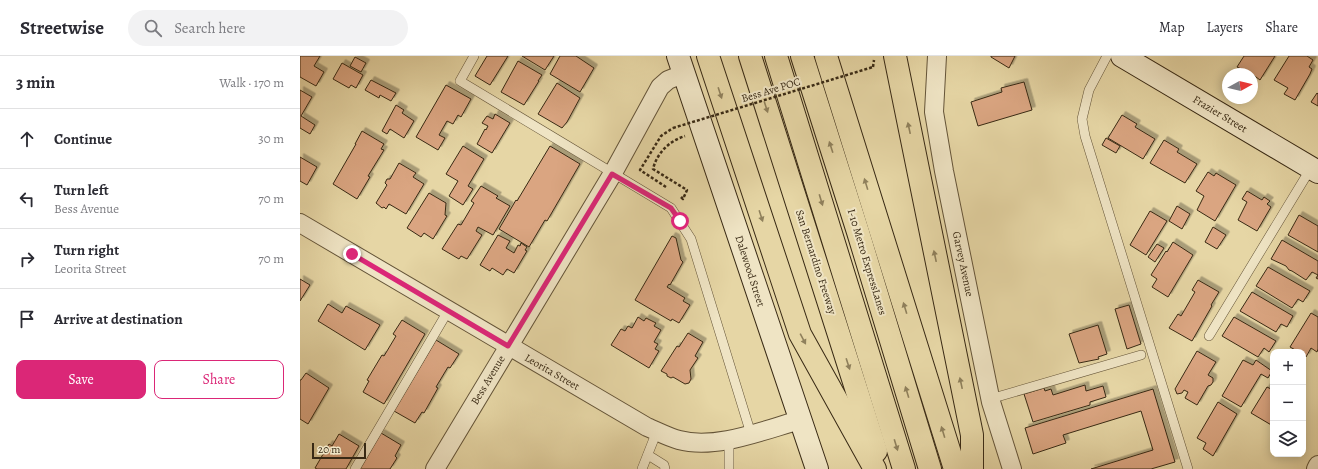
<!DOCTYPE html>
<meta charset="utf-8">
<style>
:root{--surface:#fff;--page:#f2f2f3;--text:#2b2b33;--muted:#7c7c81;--line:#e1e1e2;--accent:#db2777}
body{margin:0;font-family:Alegreya,serif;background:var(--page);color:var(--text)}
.controls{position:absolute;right:12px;bottom:12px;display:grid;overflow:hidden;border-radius:8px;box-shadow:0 2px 10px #0003}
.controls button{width:36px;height:36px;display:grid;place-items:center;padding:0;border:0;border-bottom:1px solid var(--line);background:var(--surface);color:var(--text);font:20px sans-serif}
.compass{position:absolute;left:922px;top:12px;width:36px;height:36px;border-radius:50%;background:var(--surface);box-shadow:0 2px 10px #0003;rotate:82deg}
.scale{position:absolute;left:12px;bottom:10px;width:54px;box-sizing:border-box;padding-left:4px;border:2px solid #382914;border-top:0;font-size:11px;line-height:14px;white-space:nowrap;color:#382914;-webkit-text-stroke:3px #efe4c4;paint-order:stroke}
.stop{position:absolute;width:12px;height:12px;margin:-9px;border:3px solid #db2777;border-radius:50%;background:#fff}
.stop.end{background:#db2777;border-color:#fff;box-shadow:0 1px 4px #0008}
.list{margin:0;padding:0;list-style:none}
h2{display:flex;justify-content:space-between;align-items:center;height:52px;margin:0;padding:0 16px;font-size:17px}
h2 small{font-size:13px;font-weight:400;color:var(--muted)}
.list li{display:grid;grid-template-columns:26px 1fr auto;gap:12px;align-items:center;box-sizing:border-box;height:60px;padding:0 16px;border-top:1px solid var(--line)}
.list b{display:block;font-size:15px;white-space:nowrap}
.list p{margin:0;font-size:13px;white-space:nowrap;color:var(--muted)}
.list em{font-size:13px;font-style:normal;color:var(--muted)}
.actions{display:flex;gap:8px;padding:12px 16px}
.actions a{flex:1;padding:9px 0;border:1px solid var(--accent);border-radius:8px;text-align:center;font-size:14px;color:var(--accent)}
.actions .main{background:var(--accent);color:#fff}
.icon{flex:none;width:22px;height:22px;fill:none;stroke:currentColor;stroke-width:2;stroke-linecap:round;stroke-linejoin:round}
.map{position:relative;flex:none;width:1018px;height:413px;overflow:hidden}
header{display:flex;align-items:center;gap:24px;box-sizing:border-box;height:56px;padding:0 20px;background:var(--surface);border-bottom:1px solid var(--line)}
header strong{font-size:19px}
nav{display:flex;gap:22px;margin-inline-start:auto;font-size:14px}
.search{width:280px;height:36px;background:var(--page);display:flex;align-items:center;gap:10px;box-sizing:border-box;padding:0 14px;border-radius:22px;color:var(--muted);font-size:15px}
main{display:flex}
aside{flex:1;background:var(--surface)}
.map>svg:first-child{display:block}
</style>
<header>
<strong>Streetwise</strong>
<div class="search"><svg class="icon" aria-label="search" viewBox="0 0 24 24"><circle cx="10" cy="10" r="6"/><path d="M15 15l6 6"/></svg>Search here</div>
<nav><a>Map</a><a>Layers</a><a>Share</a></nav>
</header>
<main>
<aside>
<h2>3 min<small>Walk · 170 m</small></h2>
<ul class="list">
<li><svg class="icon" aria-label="ahead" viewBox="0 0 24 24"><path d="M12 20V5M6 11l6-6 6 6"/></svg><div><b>Continue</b></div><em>30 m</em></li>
<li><svg class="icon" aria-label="left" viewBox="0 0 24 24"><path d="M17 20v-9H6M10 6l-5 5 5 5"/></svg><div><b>Turn left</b><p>Bess Avenue</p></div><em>70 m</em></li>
<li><svg class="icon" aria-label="right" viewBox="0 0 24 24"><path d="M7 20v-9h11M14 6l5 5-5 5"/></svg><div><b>Turn right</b><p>Leorita Street</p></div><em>70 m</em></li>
<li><svg class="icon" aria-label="arrive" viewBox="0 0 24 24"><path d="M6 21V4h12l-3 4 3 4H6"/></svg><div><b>Arrive at destination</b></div></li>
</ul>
<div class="actions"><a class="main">Save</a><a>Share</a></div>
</aside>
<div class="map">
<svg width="1018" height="413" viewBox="0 0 1018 413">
<defs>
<filter id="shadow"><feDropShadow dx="3.5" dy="-3.5" stdDeviation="0" flood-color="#0004"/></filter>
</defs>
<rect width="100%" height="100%" fill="#e6d6a5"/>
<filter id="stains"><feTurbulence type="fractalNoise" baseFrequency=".005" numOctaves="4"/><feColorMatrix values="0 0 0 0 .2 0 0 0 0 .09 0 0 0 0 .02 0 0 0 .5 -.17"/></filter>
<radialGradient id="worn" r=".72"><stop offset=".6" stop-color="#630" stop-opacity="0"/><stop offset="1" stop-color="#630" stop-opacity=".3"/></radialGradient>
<!-- building -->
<g fill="#daa581" stroke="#382914" filter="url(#shadow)">
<polygon points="0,0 20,0 14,10 24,16 16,30 0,21"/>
<polygon points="187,0 208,0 190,29 175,20"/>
<polygon points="222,0 254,0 245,14"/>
<polygon points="260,0 276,0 294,12 280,36 250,18"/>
<polygon points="691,0 715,0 709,12 691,1"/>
<polygon points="944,0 975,0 960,24 952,18 937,11"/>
<polygon points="989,0 1007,0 1013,4 1009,11 1012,13 1010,18 995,44 984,38 988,32 974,24"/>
<polygon points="55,1 66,7 61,16 50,10"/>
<polygon points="218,5 242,19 238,25 239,25 224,49 201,36"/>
<polygon points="42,7 63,19 56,32 51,29 49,32 33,23"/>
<polygon points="71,24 96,37 91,45 80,39 79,42 65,34"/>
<polygon points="724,26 732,54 678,70 671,46 702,36 701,32"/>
<polygon points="257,27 280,42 267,66 262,72 238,58"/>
<polygon points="146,29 171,43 161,61 158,59 153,68 147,65 139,79 145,82 138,94 116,81"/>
<polygon points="0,34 12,41 1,60 15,69 10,78 0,72"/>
<polygon points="1017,37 1018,38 1018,50 1011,46"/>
<polygon points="96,49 104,54 102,57 114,65 104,82 90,73 87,78 82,75"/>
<polygon points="195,58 210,67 192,97 177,88 185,73 186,74 188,70 182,67 187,60 193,63"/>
<polygon points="822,59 837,68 835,71 855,83 843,103 808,82"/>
<polygon points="62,75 84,88 81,93 84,94 68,120 70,121 57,143 33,128 56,88 55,88"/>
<polygon points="806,82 820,90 816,97 802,89"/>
<polygon points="864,84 879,93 877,96 897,108 885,127 850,107"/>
<polygon points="163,90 184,103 168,130 173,133 163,149 149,140 158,125 146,118"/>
<polygon points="250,90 280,108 247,165 245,164 229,191 199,173 216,144 217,145"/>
<polygon points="0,101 17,111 7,129 0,125"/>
<polygon points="99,107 116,117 113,121 124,128 106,158 89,148 86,153 84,151 82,152 76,147 87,129 85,127 87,123 90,123"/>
<polygon points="908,116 914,120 916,117 936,129 915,165 897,154 904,140 896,135"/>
<polygon points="181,130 198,140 196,142 210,150 193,179 178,171 176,175 182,179 167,203 161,200 159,203 142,193 158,168 161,169 174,147 171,145"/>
<polygon points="947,135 962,144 964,141 970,145 967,148 971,151 957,175 938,164 947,146 942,143"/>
<polygon points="129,137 146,147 145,159 147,160 133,183 124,177 121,181 107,172"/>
<polygon points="877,150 890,158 882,173 869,165"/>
<polygon points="850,155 867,165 846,199 830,189"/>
<polygon points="999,159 1018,170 1018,196 988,179"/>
<polygon points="913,171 926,179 917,193 905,186"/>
<polygon points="198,179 210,185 206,192 214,197 218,189 220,190 221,187 227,191 225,194 227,195 214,217 207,213 203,219 192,212 190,215 180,209"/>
<polygon points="372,180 376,182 381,204 383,206 370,229 369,228 367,231 385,242 383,245 390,249 379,267 372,263 371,265 335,244"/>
<polygon points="982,184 1018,205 1018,223 1016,222 1018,219 1012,216 1006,224 992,215 989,214 986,210 971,203"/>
<polygon points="873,186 893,199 868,241 852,231 857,223 851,219 866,195 867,196"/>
<polygon points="857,188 864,192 855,206 848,201"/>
<polygon points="968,211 1010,235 1003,246 998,243 992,252 956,230"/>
<polygon points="0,223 10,229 0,245"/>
<polygon points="898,224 919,236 911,249 912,250 892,285 869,272 878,258 881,260 895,236 892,234"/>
<polygon points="952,236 993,260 987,271 981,268 976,276 940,255"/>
<polygon points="28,248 42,257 46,250 80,269 65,294 18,265"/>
<polygon points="829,249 841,288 827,293 815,253"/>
<polygon points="1011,257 1018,261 1018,293 1017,296 1011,292 1006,301 1003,299 1003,296 999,296 990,291"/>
<polygon points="338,261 344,265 346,262 356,267 354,270 361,274 354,286 358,288 355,293 359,295 349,312 311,289 321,273 325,275 328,270 332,272"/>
<polygon points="934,261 976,285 969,296 964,292 958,301 922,280"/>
<polygon points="102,264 125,278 84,348 63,336 69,325 67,324 82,299 84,300 96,280 93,278"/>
<polygon points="798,269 807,298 798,301 799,303 779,307 769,278"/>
<polygon points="388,277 403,286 395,300 398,302 390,314 391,323 389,327 385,328 373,321 371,322 367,320 367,318 361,315 377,290 379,291"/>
<polygon points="136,284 159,298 150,312 148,311 136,331 138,332 124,357 122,356 115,367 94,355"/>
<polygon points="897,295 916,306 908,319 913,322 913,326 911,329 908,330 897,349 885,342 888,336 884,334 882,337 877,338 875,333"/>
<polygon points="943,304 953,309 956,304 972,315 968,322 961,318 941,351 922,340"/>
<polygon points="6,317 29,332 8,368 0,363 0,324 1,324"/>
<polygon points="785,329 786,335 803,330 806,341 790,346 790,349 733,366 724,338 744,332 745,335 751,333 753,339"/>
<polygon points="967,331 973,334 973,370 951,357"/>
<polygon points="853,333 875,406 851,413 791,413 853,394 841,355 763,379 766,387 733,398 725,372"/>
<polygon points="918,346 937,358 913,400 903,393 906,387 897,382"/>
<polygon points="81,377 101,389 95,400 97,402 90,413 60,413"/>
<polygon points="39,378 59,390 46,413 17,413 15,412 29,388 32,390"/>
</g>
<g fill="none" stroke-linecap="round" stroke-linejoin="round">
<!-- lane casing -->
<g stroke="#645438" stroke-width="10">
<g id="lane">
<polyline points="174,0 160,25 371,152 391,183 451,378"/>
<polyline points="807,0 789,34 782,63 785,80 888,413"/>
<polyline points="909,280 1011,112"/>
<polyline points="690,343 841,299"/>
<polyline points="429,383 429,413"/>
<polyline points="348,399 364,409 365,413"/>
<polyline points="55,413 148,255"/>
<polyline points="342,413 357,375"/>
</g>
</g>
<!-- street casing -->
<g stroke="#645438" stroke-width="20">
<g id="street">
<polyline points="637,0 634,56 644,115 691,346 712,413"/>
<path d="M 0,167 L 347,371 C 357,375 368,381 379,384 C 416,394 464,374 500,364"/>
<polyline points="135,413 313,117 360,31 368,24 383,18"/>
<polyline points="1016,413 1018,409"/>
</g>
</g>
<!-- secondary casing -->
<g stroke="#382914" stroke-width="24">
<g id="secondary">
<polyline points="378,0 517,413"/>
<polyline points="822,0 1018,116"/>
</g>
</g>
<!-- highway casing -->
<g stroke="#382914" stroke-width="24">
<g id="highway">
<polyline points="408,0 500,278 575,413"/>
<polyline points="450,0 576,395"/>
<polyline points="476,0 604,413"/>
<polyline points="502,0 558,176 630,413"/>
<polyline points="526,0 655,413"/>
<polyline points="595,0 672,379 672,413"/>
</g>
</g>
<!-- path -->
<g stroke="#382914" stroke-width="2.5" stroke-dasharray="3 2" stroke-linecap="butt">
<polyline points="573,11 574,4"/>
<polyline points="366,131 340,114 361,80 373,72"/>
<path d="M 381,141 L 383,143 L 387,134 L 353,113 C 357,97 369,85 385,80"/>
</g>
<!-- lane -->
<use href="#lane" stroke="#efe4c4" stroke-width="9"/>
<!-- street -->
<use href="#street" stroke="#efe4c4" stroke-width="18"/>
<!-- secondary -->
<use href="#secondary" stroke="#efe4c4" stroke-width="22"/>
<!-- highway -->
<use href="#highway" stroke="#e6d6a5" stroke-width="22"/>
<!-- path-bridge -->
<polyline stroke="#382914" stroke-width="2.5" stroke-dasharray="3 2" stroke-linecap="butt" points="373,72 573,11"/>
</g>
<!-- one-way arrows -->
<defs><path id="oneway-solid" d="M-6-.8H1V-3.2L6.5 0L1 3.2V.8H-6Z"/></defs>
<g fill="#8f805c">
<use href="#oneway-solid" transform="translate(420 37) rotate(72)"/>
<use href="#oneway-solid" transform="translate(466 51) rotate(72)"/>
<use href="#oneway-solid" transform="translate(609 72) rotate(-102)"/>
<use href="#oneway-solid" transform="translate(531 91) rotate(-108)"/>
<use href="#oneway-solid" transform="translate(566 128) rotate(-107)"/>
<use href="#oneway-solid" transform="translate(521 144) rotate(73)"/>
<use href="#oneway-solid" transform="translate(461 160) rotate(72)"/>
<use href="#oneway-solid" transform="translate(635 200) rotate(-102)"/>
<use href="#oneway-solid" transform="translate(605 252) rotate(-107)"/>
<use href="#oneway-solid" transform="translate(503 283) rotate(62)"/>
<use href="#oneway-solid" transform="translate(548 308) rotate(72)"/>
<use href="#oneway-solid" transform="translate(661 327) rotate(-102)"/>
<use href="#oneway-solid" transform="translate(607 336) rotate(-107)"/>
<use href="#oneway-solid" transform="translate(643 376) rotate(-107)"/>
<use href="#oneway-solid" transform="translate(596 389) rotate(73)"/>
</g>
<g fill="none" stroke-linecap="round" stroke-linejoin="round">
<!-- route -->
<polyline stroke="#db2777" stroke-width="5" points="52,198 208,290 312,118 371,152 380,165"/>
</g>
<g text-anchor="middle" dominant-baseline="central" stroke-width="4" stroke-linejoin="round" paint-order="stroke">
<!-- street labels -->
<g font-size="11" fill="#382914" stroke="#efe4c4">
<text transform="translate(471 34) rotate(-17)">Bess Ave POC</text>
<text transform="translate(920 58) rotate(31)">Frazier Street</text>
<text transform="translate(516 206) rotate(72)">San Bernardino Freeway</text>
<text transform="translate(567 206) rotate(73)">I-10 Metro ExpressLanes</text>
<text transform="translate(663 208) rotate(78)">Garvey Avenue</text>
<text transform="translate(450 215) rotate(72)">Dalewood Street</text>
<text transform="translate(252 316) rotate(30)">Leorita Street</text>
<text transform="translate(188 324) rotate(-59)">Bess Avenue</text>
</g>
</g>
<rect width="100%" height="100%" filter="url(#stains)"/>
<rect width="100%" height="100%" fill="url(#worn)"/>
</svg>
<div class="controls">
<button>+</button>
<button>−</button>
<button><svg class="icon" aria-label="layers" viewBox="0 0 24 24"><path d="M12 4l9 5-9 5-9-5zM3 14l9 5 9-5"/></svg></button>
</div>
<svg class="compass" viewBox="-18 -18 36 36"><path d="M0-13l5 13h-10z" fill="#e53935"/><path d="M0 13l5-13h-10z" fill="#7c7c81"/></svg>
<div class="scale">20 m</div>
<div class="stop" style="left:380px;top:165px"></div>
<div class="stop end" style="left:52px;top:198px"></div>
</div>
</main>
